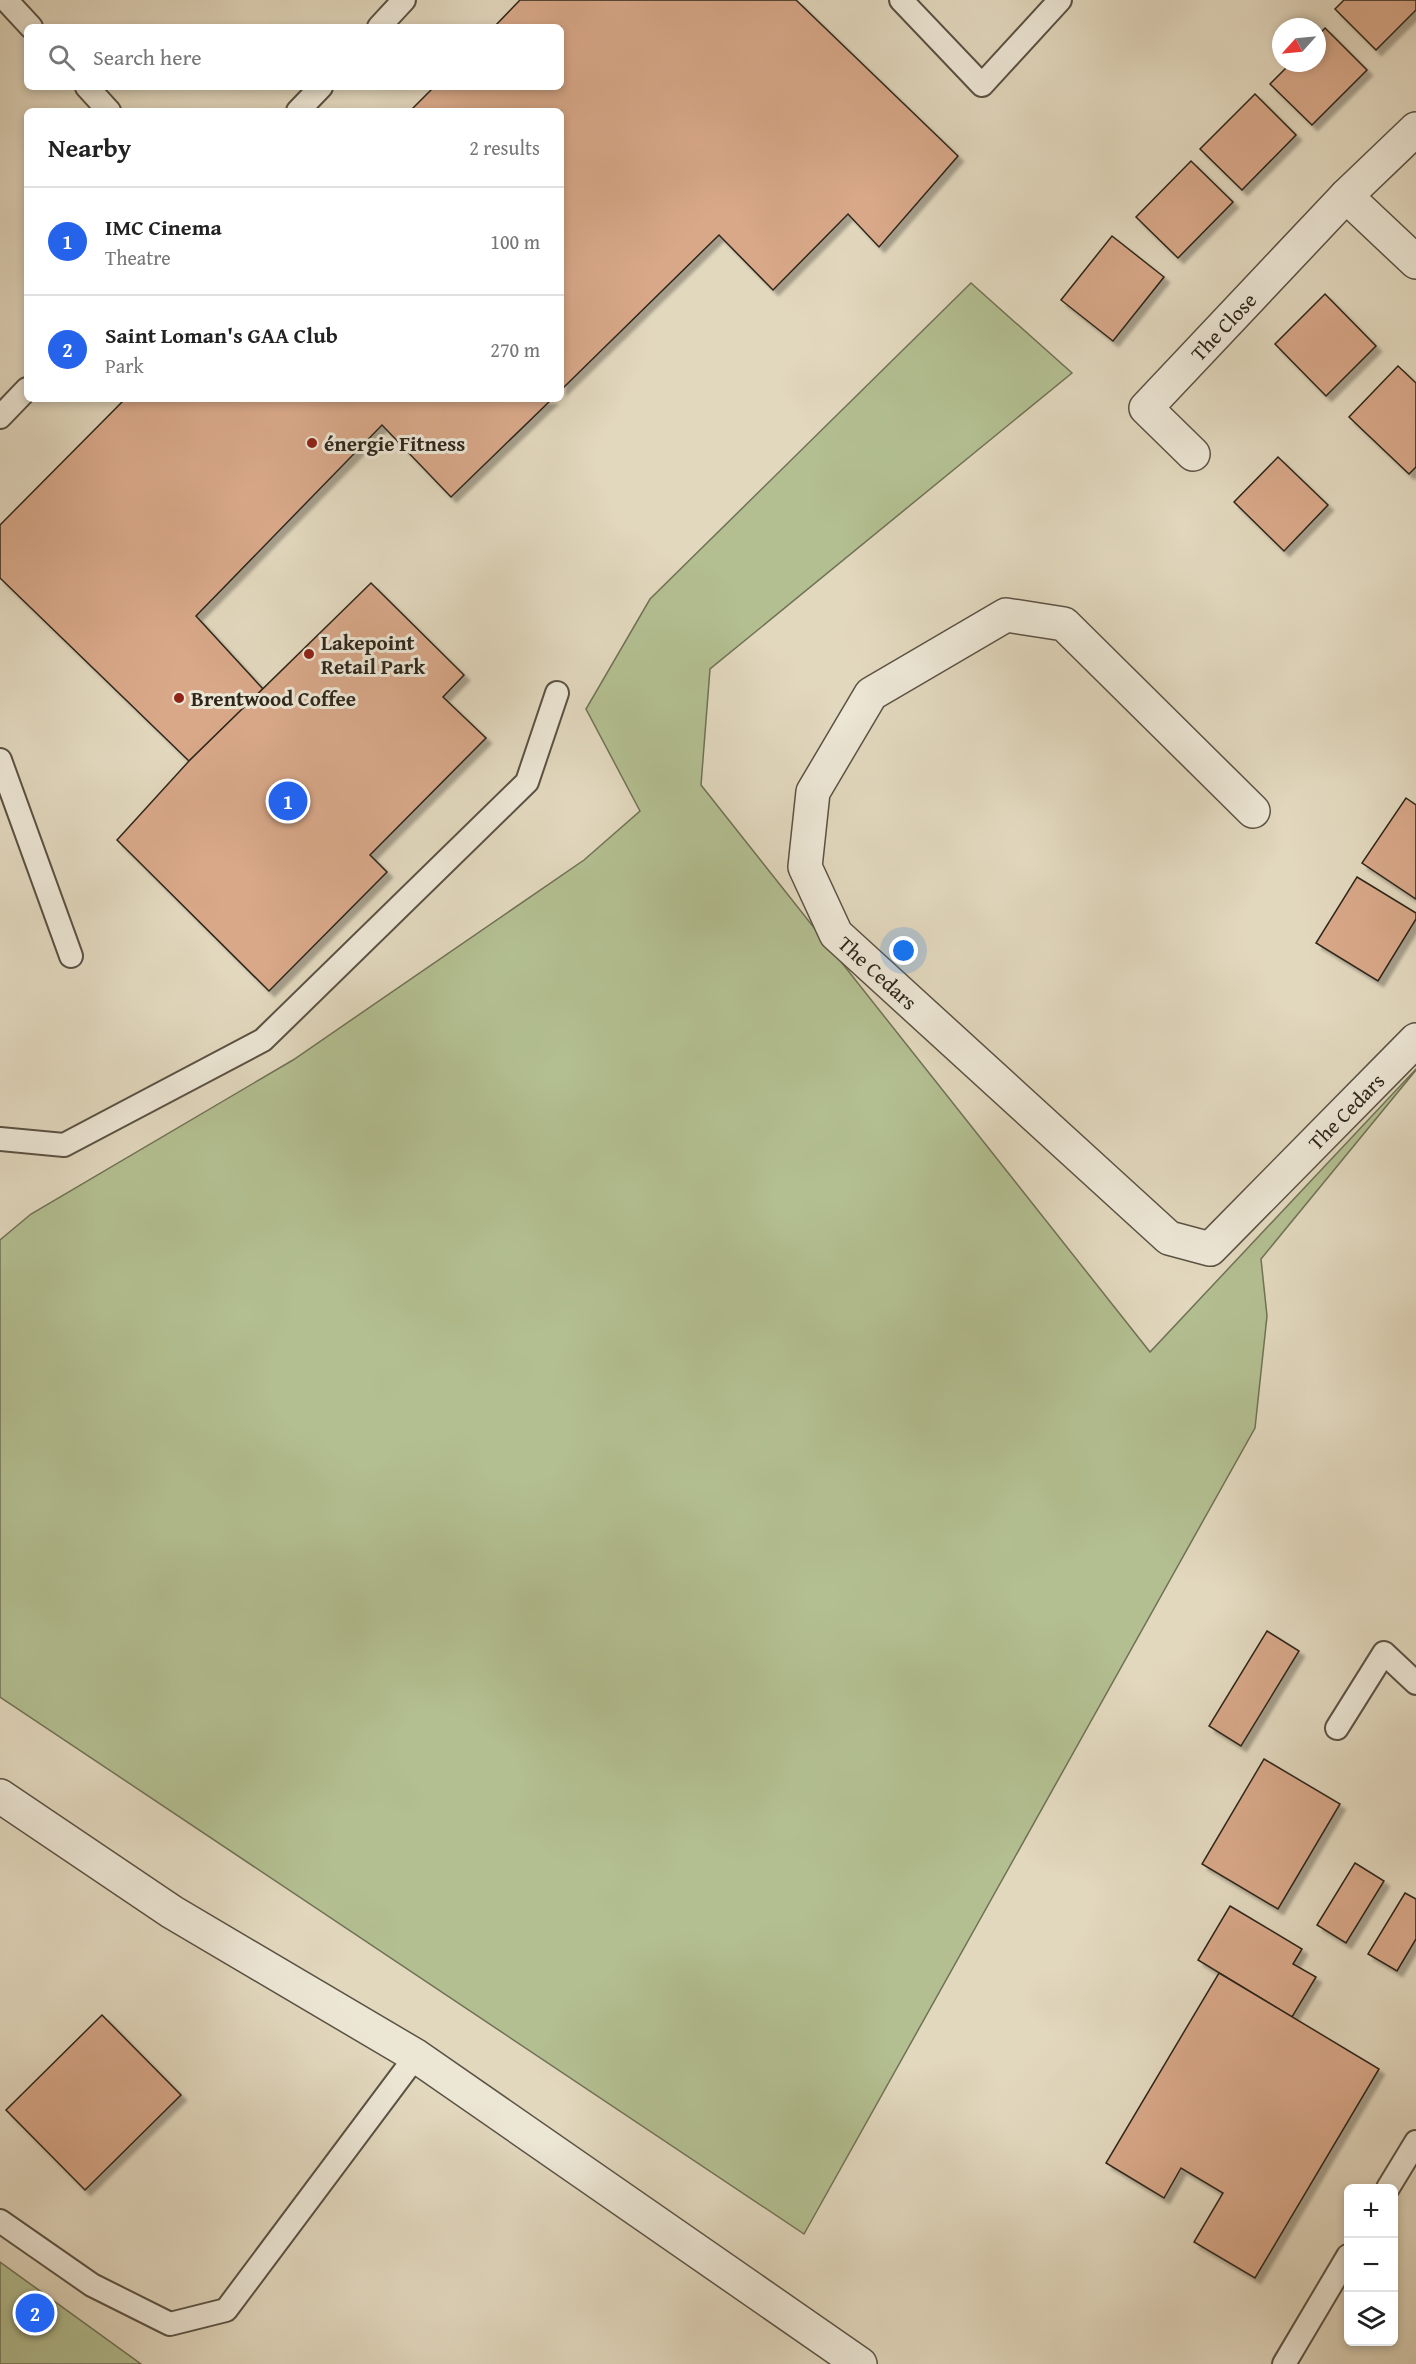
<!DOCTYPE html>
<meta charset="utf-8">
<style>
:root{--surface:#fff;--page:#f2f2f2;--text:#222;--muted:#767676;--line:#e0e0e0;--accent:#2563eb}
body{margin:0;font-family:"Gentium Book Plus",serif;background:var(--page);color:var(--text)}
.controls{position:absolute;right:18px;bottom:18px;display:grid;overflow:hidden;border-radius:9px;box-shadow:0 3px 9px #0003}
.controls button{width:54px;height:54px;display:grid;place-items:center;padding:0;border:0;border-bottom:2px solid var(--line);background:var(--surface);color:var(--text);font:30px sans-serif}
.compass{position:absolute;left:1272px;top:18px;width:54px;height:54px;border-radius:50%;background:var(--surface);box-shadow:0 3px 9px #0003;rotate:243deg}
.you{position:absolute;left:904px;top:951px;width:21px;height:21px;margin:-15px;border:4px solid #fff;border-radius:50%;background:#1a73e8;box-shadow:0 0 0 9px #1a73e833}
.badge{display:grid;place-items:center;width:39px;height:39px;border-radius:50%;background:var(--accent);color:#fff;font-size:20px;font-weight:700}
.pin{position:absolute;translate:-50% -50%;border:3px solid #fff;box-shadow:0 2px 6px #0006}
.list{margin:0;padding:0;list-style:none}
h2{display:flex;justify-content:space-between;align-items:center;height:78px;margin:0;padding:0 24px;font-size:26px}
h2 small{font-size:20px;font-weight:400;color:var(--muted)}
.list li{display:grid;grid-template-columns:39px 1fr auto;gap:18px;align-items:center;box-sizing:border-box;height:108px;padding:0 24px;border-top:2px solid var(--line)}
.list b{display:block;font-size:22px;white-space:nowrap}
.list p{margin:0;font-size:20px;white-space:nowrap;color:var(--muted)}
.list em{font-size:20px;font-style:normal;color:var(--muted)}
.icon{flex:none;width:33px;height:33px;fill:none;stroke:currentColor;stroke-width:2;stroke-linecap:round;stroke-linejoin:round}
.map{position:relative;flex:none;width:1416px;height:2364px;overflow:hidden}
.search{position:absolute;background:var(--surface);box-shadow:0 3px 9px #0003;left:24px;top:24px;width:540px;height:66px;display:flex;align-items:center;gap:15px;box-sizing:border-box;padding:0 21px;border-radius:9px;color:var(--muted);font-size:22px}
.panel{position:absolute;background:var(--surface);box-shadow:0 3px 9px #0003;left:24px;top:108px;width:540px;height:294px;border-radius:9px}
.map>svg:first-child{display:block}
</style>
<div class="map">
<svg width="1416" height="2364" viewBox="0 0 1416 2364">
<defs>
<filter id="shadow"><feDropShadow dx="5.5" dy="5.5" stdDeviation="1.5" flood-color="#0004"/></filter>
</defs>
<rect width="100%" height="100%" fill="#e2d8be"/>
<filter id="stains"><feTurbulence type="fractalNoise" baseFrequency=".00333" numOctaves="4"/><feColorMatrix values="0 0 0 0 .2 0 0 0 0 .09 0 0 0 0 .02 0 0 0 .5 -.17"/></filter>
<radialGradient id="worn" r=".72"><stop offset=".6" stop-color="#630" stop-opacity="0"/><stop offset="1" stop-color="#630" stop-opacity=".3"/></radialGradient>
<!-- green -->
<g fill="#b3bf91" stroke="#707256" stroke-width="1.5">
<polygon points="971,283 1072,373 710,669 701,785 1150,1352 1416,1069 1416,1070 1261,1259 1267,1316 1255,1428 804,2234 0,1697 0,1240 31,1214 293,1060 584,860 640,811 586,709 650,599"/>
<polygon points="0,2262 141,2364 0,2364"/>
</g>
<!-- building -->
<g fill="#d8a889" stroke="#2e261b" stroke-width="1.5" filter="url(#shadow)">
<polygon points="520,0 796,0 958,156 879,247 848,214 773,290 719,235 561,390 561,111 410,111 434,87 561,87 561,27 494,27"/>
<polygon points="1344,0 1416,0 1416,10 1376,50 1335,9"/>
<polygon points="1325,28 1367,70 1312,125 1270,84 1291,63 1317,63 1317,37"/>
<polygon points="1255,94 1296,135 1242,190 1200,149"/>
<polygon points="1191,161 1233,202 1178,258 1136,217"/>
<polygon points="1112,236 1164,277 1113,341 1061,300"/>
<polygon points="1325,294 1376,346 1326,396 1275,344"/>
<polygon points="1398,366 1416,383 1416,467 1409,474 1349,417"/>
<polygon points="125,399 552,399 451,497 382,425 196,616 263,689 189,761 0,578 0,525"/>
<polygon points="1278,457 1328,505 1284,551 1234,502"/>
<polygon points="371,583 464,675 443,697 486,738 370,855 387,872 269,991 117,840 189,761"/>
<polygon points="1406,798 1416,805 1416,899 1362,863"/>
<polygon points="1357,877 1416,913 1416,919 1378,981 1316,943"/>
<polygon points="1267,1631 1299,1651 1241,1746 1209,1726"/>
<polygon points="1264,1759 1340,1804 1278,1909 1202,1864"/>
<polygon points="1355,1863 1384,1881 1346,1943 1317,1925"/>
<polygon points="1405,1893 1416,1899 1416,1939 1397,1971 1368,1954"/>
<polygon points="1230,1906 1302,1949 1293,1964 1316,1977 1292,2017 1198,1960"/>
<polygon points="1219,1973 1379,2069 1255,2278 1194,2242 1223,2193 1181,2168 1164,2198 1106,2163"/>
<polygon points="102,2015 181,2095 85,2190 6,2110"/>
</g>
<g fill="none" stroke-linecap="round" stroke-linejoin="round">
<!-- service casing -->
<g stroke="#5b5244" stroke-width="26">
<g id="service">
<polyline points="6,0 31,27"/>
<polyline points="901,0 982,85 1060,0"/>
<polyline points="379,27 404,0"/>
<polyline points="87,87 109,111"/>
<polyline points="298,111 321,87"/>
<polyline points="0,417 27,389"/>
<polyline points="0,760 71,956"/>
<polyline points="0,1139 64,1145 263,1040 527,782 557,693"/>
<polyline points="1337,1728 1384,1653 1416,1683"/>
<polyline points="1388,2188 1416,2142"/>
<polyline points="0,2221 92,2285 170,2324 226,2310 416,2056"/>
<polyline points="1284,2364 1348,2256"/>
</g>
</g>
<!-- minor casing -->
<g stroke="#5b5244" stroke-width="36">
<g id="minor">
<polyline points="1346,196 1416,262"/>
<path id="s1" d="M 1193,454 L 1146,408 L 1346,196 L 1416,129"/>
<path id="s2" d="M 1253,811 L 1064,624 L 1006,615 L 871,694 L 813,792 L 805,867 L 836,934 L 1169,1238 L 1210,1249 L 1416,1040"/>
</g>
</g>
<!-- tertiary casing -->
<g stroke="#5b5244" stroke-width="36">
<polyline id="tertiary" points="0,1796 172,1912 416,2056 860,2364"/>
</g>
<!-- service -->
<use href="#service" stroke="#ece6d5" stroke-width="22"/>
<!-- minor -->
<use href="#minor" stroke="#ece6d5" stroke-width="33"/>
<!-- tertiary -->
<use href="#tertiary" stroke="#ece6d5" stroke-width="33"/>
</g>
<!-- markers -->
<g fill="#8f2418" stroke="#ece6d5" stroke-width="2">
<circle cx="312" cy="443" r="6"/>
<circle cx="309" cy="654" r="6"/>
<circle cx="179" cy="698" r="6"/>
</g>
<g text-anchor="middle" dominant-baseline="central" stroke-width="6" stroke-linejoin="round" paint-order="stroke">
<!-- street labels -->
<g font-size="21" fill="#2e261b" stroke="#ece6d5">
<text stroke="none"><textPath href="#s1" startOffset="178">The Close</textPath></text>
<text stroke="none"><textPath href="#s2" startOffset="801">The Cedars</textPath></text>
<text stroke="none"><textPath href="#s2" startOffset="1431">The Cedars</textPath></text>
</g>
<!-- poi labels -->
<g font-size="21" font-weight="bold" fill="#2e261b" stroke="#ece6d5" text-anchor="start">
<text x="324" y="443">énergie Fitness</text>
<text x="321" y="642">Lakepoint<tspan x="321" dy="24">Retail Park</tspan></text>
<text x="191" y="698">Brentwood Coffee</text>
</g>
</g>
<rect width="100%" height="100%" filter="url(#stains)"/>
<rect width="100%" height="100%" fill="url(#worn)"/>
</svg>
<div class="controls">
<button>+</button>
<button>−</button>
<button><svg class="icon" aria-label="layers" viewBox="0 0 24 24"><path d="M12 4l9 5-9 5-9-5zM3 14l9 5 9-5"/></svg></button>
</div>
<svg class="compass" viewBox="-18 -18 36 36"><path d="M0-13l5 13h-10z" fill="#e53935"/><path d="M0 13l5-13h-10z" fill="#767676"/></svg>
<div class="you"></div>
<div class="pin badge" style="left:288px;top:801px">1</div>
<div class="pin badge" style="left:35px;top:2313px">2</div>
<div class="search"><svg class="icon" aria-label="search" viewBox="0 0 24 24"><circle cx="10" cy="10" r="6"/><path d="M15 15l6 6"/></svg>Search here</div>
<section class="panel">
<h2>Nearby<small>2 results</small></h2>
<ul class="list">
<li><span class="badge">1</span><div><b>IMC Cinema</b><p>Theatre</p></div><em>100 m</em></li>
<li><span class="badge">2</span><div><b>Saint Loman's GAA Club</b><p>Park</p></div><em>270 m</em></li>
</ul>
</section>
</div>
